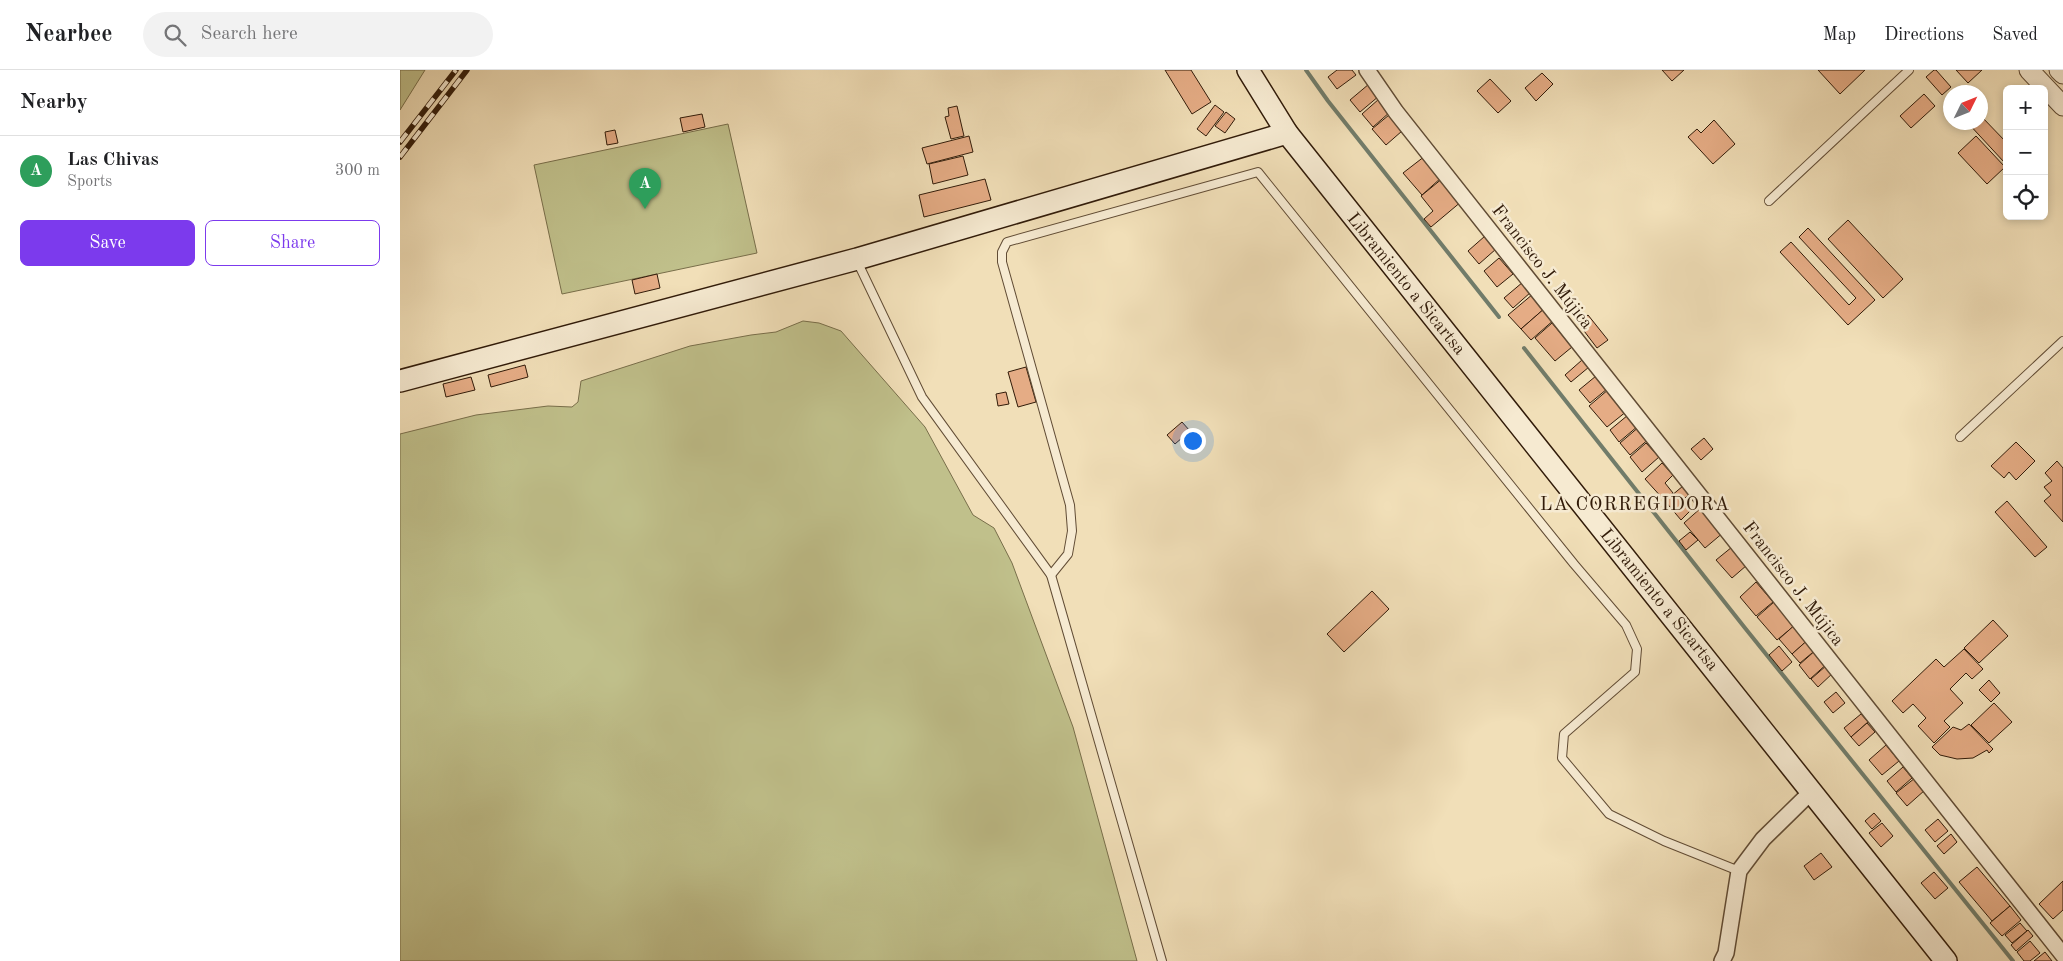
<!DOCTYPE html>
<meta charset="utf-8">
<style>
:root{--surface:#fff;--page:#f2f2f2;--text:#202124;--muted:#757577;--line:#e0e0e0;--accent:#7c3aed}
body{margin:0;font-family:"Old Standard TT",serif;background:var(--page);color:var(--text)}
.controls{position:absolute;right:15px;top:15px;display:grid;overflow:hidden;border-radius:8px;box-shadow:0 2px 8px #0003}
.controls button{width:45px;height:45px;display:grid;place-items:center;padding:0;border:0;border-bottom:1px solid var(--line);background:var(--surface);color:var(--text);font:25px sans-serif}
.compass{position:absolute;left:1543px;top:15px;width:45px;height:45px;border-radius:50%;background:var(--surface);box-shadow:0 2px 8px #0003;rotate:47deg}
.you{position:absolute;left:792px;top:370px;width:18px;height:18px;margin:-12px;border:4px solid #fff;border-radius:50%;background:#1a73e8;box-shadow:0 0 0 8px #1a73e833}
.badge{display:grid;place-items:center;width:32px;height:32px;border-radius:50%;background:var(--accent);color:#fff;font-size:16px;font-weight:700}
.pin{position:absolute;translate:-50% -41px;filter:drop-shadow(0 1px 2px #0008)}
.pin::after{content:'';position:absolute;top:26px;width:18px;height:15px;background:inherit;clip-path:polygon(0 0,100% 0,50% 100%)}
.list{margin:0;padding:0;list-style:none}
h2{display:flex;justify-content:space-between;align-items:center;height:65px;margin:0;padding:0 20px;font-size:21px}
h2 small{font-size:16px;font-weight:400;color:var(--muted)}
.list li{display:grid;grid-template-columns:32px 1fr auto;gap:15px;align-items:center;box-sizing:border-box;height:70px;padding:0 20px;border-top:1px solid var(--line)}
.list b{display:block;font-size:19px;white-space:nowrap}
.list p{margin:0;font-size:16px;white-space:nowrap;color:var(--muted)}
.list em{font-size:16px;font-style:normal;color:var(--muted)}
.actions{display:flex;gap:10px;padding:15px 20px}
.actions a{flex:1;padding:11px 0;border:1px solid var(--accent);border-radius:8px;text-align:center;font-size:18px;color:var(--accent)}
.actions .main{background:var(--accent);color:#fff}
.icon{flex:none;width:28px;height:28px;fill:none;stroke:currentColor;stroke-width:2;stroke-linecap:round;stroke-linejoin:round}
.map{position:relative;flex:none;width:1663px;height:891px;overflow:hidden}
header{display:flex;align-items:center;gap:30px;box-sizing:border-box;height:70px;padding:0 25px;background:var(--surface);border-bottom:1px solid var(--line)}
header strong{font-size:24px}
nav{display:flex;gap:28px;margin-inline-start:auto;font-size:18px}
.search{width:350px;height:45px;background:var(--page);display:flex;align-items:center;gap:12px;box-sizing:border-box;padding:0 18px;border-radius:28px;color:var(--muted);font-size:19px}
main{display:flex}
aside{flex:1;background:var(--surface)}
.map>svg:first-child{display:block}
</style>
<header>
<strong>Nearbee</strong>
<div class="search"><svg class="icon" aria-label="search" viewBox="0 0 24 24"><circle cx="10" cy="10" r="6"/><path d="M15 15l6 6"/></svg>Search here</div>
<nav><a>Map</a><a>Directions</a><a>Saved</a></nav>
</header>
<main>
<aside>
<h2>Nearby<small></small></h2>
<ul class="list">
<li><span class="badge" style="background:#2e9e5b">A</span><div><b>Las Chivas</b><p>Sports</p></div><em>300 m</em></li>
</ul>
<div class="actions"><a class="main">Save</a><a>Share</a></div>
</aside>
<div class="map">
<svg width="1663" height="891" viewBox="0 0 1663 891">
<rect width="100%" height="100%" fill="#f1dfb8"/>
<filter id="stains"><feTurbulence type="fractalNoise" baseFrequency=".004" numOctaves="4"/><feColorMatrix values="0 0 0 0 .2 0 0 0 0 .09 0 0 0 0 .02 0 0 0 .5 -.17"/></filter>
<radialGradient id="worn" r=".72"><stop offset=".6" stop-color="#630" stop-opacity="0"/><stop offset="1" stop-color="#630" stop-opacity=".3"/></radialGradient>
<!-- green -->
<g fill="#c0c08b" stroke="#786e4a">
<polygon points="0,0 25,0 0,40"/>
<polygon points="328,54 357,183 162,224 134,95"/>
<polygon points="403,251 419,253 441,261 525,357 573,445 594,458 612,493 673,657 737,891 0,891 0,364 76,345 148,336 172,337 178,332 181,311 290,276 351,265 376,262"/>
</g>
<g fill="none" stroke-linecap="round" stroke-linejoin="round">
<!-- stream -->
<g stroke="#717c6a" stroke-width="4">
<polyline points="906,0 928,31 1099,247"/>
<polyline points="1124,278 1345,558 1613,891"/>
</g>
</g>
<!-- building -->
<g fill="#e5ac85" stroke="#311b09">
<polygon points="765,0 791,0 811,32 792,44"/>
<polygon points="937,0 952,0 956,5 937,19 928,7"/>
<polygon points="1262,0 1284,0 1272,11"/>
<polygon points="1418,0 1465,0 1440,24"/>
<polygon points="1534,0 1536,0 1551,17 1542,25 1526,7"/>
<polygon points="1556,0 1582,0 1568,13"/>
<polygon points="1142,3 1153,14 1136,31 1125,18"/>
<polygon points="1090,9 1111,31 1098,43 1077,21"/>
<polygon points="969,14 979,26 960,42 950,30"/>
<polygon points="1524,24 1535,36 1511,58 1500,46"/>
<polygon points="979,29 990,42 973,57 962,44"/>
<polygon points="815,35 824,42 806,66 797,59"/>
<polygon points="557,36 564,66 551,69 545,47 549,46 548,38"/>
<polygon points="826,42 835,49 825,63 815,56"/>
<polygon points="302,44 305,57 283,62 280,48"/>
<polygon points="989,45 1002,61 986,75 972,59"/>
<polygon points="1580,45 1607,73 1607,89 1604,92 1567,52 1580,52"/>
<polygon points="1314,50 1335,74 1313,94 1288,67 1297,59 1301,63"/>
<polygon points="215,60 218,73 207,75 205,62"/>
<polygon points="569,66 573,82 527,94 522,78"/>
<polygon points="1576,66 1605,97 1587,114 1558,83"/>
<polygon points="563,86 568,105 533,114 529,94"/>
<polygon points="1025,86 1042,107 1022,125 1003,103"/>
<polygon points="1043,108 1062,131 1031,157 1024,149 1033,141 1021,126"/>
<polygon points="585,109 591,130 524,147 519,125"/>
<polygon points="1448,150 1503,209 1483,228 1428,169"/>
<polygon points="1408,158 1475,230 1448,255 1380,182 1391,172 1449,235 1456,228 1399,167"/>
<polygon points="1085,166 1096,179 1079,194 1068,181"/>
<polygon points="1099,188 1113,204 1097,217 1084,201"/>
<polygon points="257,204 260,218 235,224 232,210"/>
<polygon points="1123,212 1131,222 1113,238 1104,228"/>
<polygon points="1133,224 1145,238 1121,259 1108,245"/>
<polygon points="1145,238 1155,249 1131,270 1121,259"/>
<polygon points="1188,245 1208,270 1197,278 1178,253"/>
<polygon points="1152,253 1172,277 1155,291 1135,268"/>
<polygon points="1182,290 1189,297 1171,312 1165,305"/>
<polygon points="125,295 128,307 91,317 88,305"/>
<polygon points="626,297 636,332 618,337 608,302"/>
<polygon points="1196,306 1207,319 1190,333 1179,320"/>
<polygon points="71,307 75,320 46,327 43,314"/>
<polygon points="1209,319 1227,341 1207,357 1189,336"/>
<polygon points="606,322 609,334 598,336 596,324"/>
<polygon points="1228,345 1238,356 1219,372 1210,360"/>
<polygon points="782,352 790,361 775,374 767,365"/>
<polygon points="1240,356 1250,368 1230,385 1220,373"/>
<polygon points="1304,368 1313,379 1301,390 1291,379"/>
<polygon points="1616,372 1635,391 1616,410 1609,402 1604,408 1591,396"/>
<polygon points="1246,373 1259,387 1242,402 1230,387"/>
<polygon points="1657,391 1663,398 1663,452 1644,431 1651,425 1644,417 1652,411 1645,403"/>
<polygon points="1262,393 1273,405 1265,413 1273,423 1264,430 1245,409"/>
<polygon points="1283,416 1290,424 1281,431 1290,441 1281,450 1265,431"/>
<polygon points="1607,431 1647,477 1635,487 1595,442"/>
<polygon points="1302,437 1324,462 1305,478 1284,453"/>
<polygon points="1290,462 1298,470 1286,480 1279,471"/>
<polygon points="1332,477 1347,495 1332,508 1316,490"/>
<polygon points="1356,512 1373,532 1356,546 1340,527"/>
<polygon points="972,521 989,539 944,582 927,564"/>
<polygon points="1374,532 1394,556 1377,570 1357,547"/>
<polygon points="1593,550 1608,566 1579,593 1564,578"/>
<polygon points="1397,553 1410,568 1392,584 1379,569"/>
<polygon points="1410,568 1418,578 1400,593 1392,584"/>
<polygon points="1379,576 1392,592 1382,601 1369,585"/>
<polygon points="1417,579 1429,592 1410,609 1399,595"/>
<polygon points="1564,579 1583,599 1572,609 1566,603 1550,619 1563,633 1544,651 1550,657 1534,673 1518,656 1526,648 1513,634 1503,643 1492,631 1536,589 1544,597"/>
<polygon points="1427,595 1434,602 1418,617 1411,609"/>
<polygon points="1589,610 1600,623 1591,632 1579,620"/>
<polygon points="1436,622 1445,633 1433,643 1424,632"/>
<polygon points="1594,633 1612,652 1589,673 1571,655"/>
<polygon points="1461,644 1468,652 1451,667 1444,658"/>
<polygon points="1467,653 1475,662 1459,676 1451,667"/>
<polygon points="1569,654 1593,679 1589,683 1587,680 1573,688 1557,689 1540,685 1532,677 1553,657 1561,660"/>
<polygon points="1486,675 1499,691 1482,705 1469,690"/>
<polygon points="1503,697 1512,708 1496,722 1487,711"/>
<polygon points="1515,708 1525,720 1507,736 1496,723"/>
<polygon points="1474,743 1481,751 1472,759 1465,751"/>
<polygon points="1538,749 1548,761 1535,772 1525,760"/>
<polygon points="1482,753 1493,766 1481,777 1469,763"/>
<polygon points="1551,764 1557,772 1544,784 1537,776"/>
<polygon points="1421,783 1432,797 1414,810 1404,796"/>
<polygon points="1577,797 1610,836 1592,851 1559,812"/>
<polygon points="1534,802 1548,818 1535,829 1521,813"/>
<polygon points="1663,811 1663,840 1653,849 1639,834"/>
<polygon points="1610,836 1621,850 1602,866 1590,853"/>
<polygon points="1620,853 1627,861 1612,873 1605,865"/>
<polygon points="1628,860 1633,866 1616,881 1611,875"/>
<polygon points="1630,871 1640,883 1630,891 1624,891 1617,882"/>
<polygon points="1645,882 1652,891 1634,891"/>
</g>
<g fill="none" stroke-linecap="round" stroke-linejoin="round">
<!-- service casing -->
<g stroke="#614c35" stroke-width="10">
<g id="service">
<polyline points="1369,131 1509,0"/>
<polyline points="457,191 522,327 651,505 762,891"/>
<polyline points="1560,367 1663,271"/>
<polyline points="651,505 668,484 672,461 670,435 602,192 602,182 607,172 858,102 1174,494 1226,555 1237,579 1235,602 1164,664 1162,688 1209,744 1264,771 1339,801"/>
</g>
</g>
<!-- minor casing -->
<g stroke="#614c35" stroke-width="18">
<g id="minor">
<polyline points="967,0 996,42 1663,885"/>
<polyline points="1322,891 1326,883 1339,801 1363,769 1411,722"/>
</g>
</g>
<!-- tertiary casing -->
<g stroke="#614c35" stroke-width="21">
<g id="tertiary">
<polyline points="1629,0 1663,36"/>
<polyline points="1659,0 1663,4"/>
</g>
</g>
<!-- secondary casing -->
<g stroke="#311b09" stroke-width="24">
<g id="secondary">
<polyline points="848,0 887,63 1546,891"/>
<polyline points="0,311 457,189 887,63"/>
</g>
</g>
<!-- service -->
<use href="#service" stroke="#f6ead1" stroke-width="8"/>
<!-- minor -->
<use href="#minor" stroke="#f6ead1" stroke-width="15"/>
<!-- tertiary -->
<use href="#tertiary" stroke="#f6ead1" stroke-width="19"/>
<!-- secondary -->
<use href="#secondary" stroke="#f6ead1" stroke-width="21"/>
<!-- rail casing -->
<g stroke="#311b09" stroke-width="5.5">
<g id="rail">
<polyline points="0,72 56,0"/>
<polyline points="0,87 67,0"/>
</g>
</g>
<!-- rail -->
<use href="#rail" stroke="#f6ead1" stroke-width="4" stroke-dasharray="11" stroke-linecap="butt"/>
</g>
<g text-anchor="middle" dominant-baseline="central" stroke-width="5" stroke-linejoin="round" paint-order="stroke">
<!-- street labels -->
<g font-size="18" fill="#311b09" stroke="#f6ead1">
<text transform="translate(1142 197) rotate(52)">Francisco J. Mújica</text>
<text transform="translate(1006 214) rotate(51)">Libramiento a Sicartsa</text>
<text transform="translate(1393 514) rotate(52)">Francisco J. Mújica</text>
<text transform="translate(1259 530) rotate(51)">Libramiento a Sicartsa</text>
</g>
<!-- neighbourhood labels -->
<g font-size="19" letter-spacing="1" fill="#311b09" stroke="#f6ead1">
<text x="1235" y="435">LA CORREGIDORA</text>
</g>
</g>
<rect width="100%" height="100%" filter="url(#stains)"/>
<rect width="100%" height="100%" fill="url(#worn)"/>
</svg>
<div class="controls">
<button>+</button>
<button>−</button>
<button><svg class="icon" aria-label="locate" viewBox="0 0 24 24"><circle cx="12" cy="12" r="6"/><path d="M12 2v4M12 18v4M2 12h4M18 12h4"/></svg></button>
</div>
<svg class="compass" viewBox="-18 -18 36 36"><path d="M0-13l5 13h-10z" fill="#e53935"/><path d="M0 13l5-13h-10z" fill="#757577"/></svg>
<div class="you"></div>
<div class="pin badge" style="left:245px;top:139px;background:#2e9e5b">A</div>
</div>
</main>
